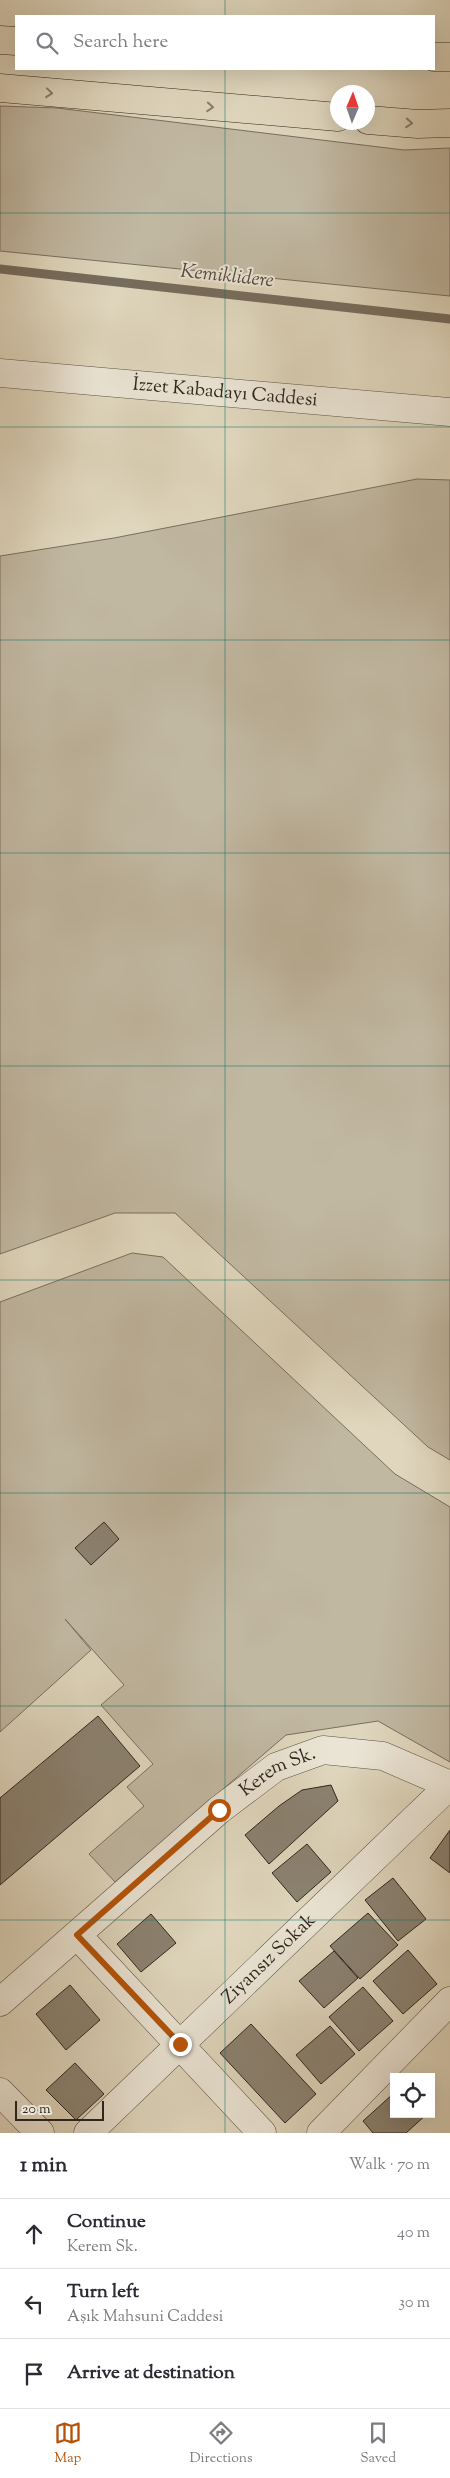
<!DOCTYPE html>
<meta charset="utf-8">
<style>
:root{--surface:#fff;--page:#f2f2f3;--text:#2b2b33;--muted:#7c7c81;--line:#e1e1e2;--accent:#b45309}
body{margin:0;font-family:"Sorts Mill Goudy",serif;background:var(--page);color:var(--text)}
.controls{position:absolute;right:15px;bottom:15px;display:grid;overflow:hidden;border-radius:0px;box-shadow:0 5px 20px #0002}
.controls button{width:45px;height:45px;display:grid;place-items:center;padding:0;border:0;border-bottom:1px solid var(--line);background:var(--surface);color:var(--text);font:25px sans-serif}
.compass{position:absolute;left:330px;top:85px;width:45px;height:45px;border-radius:50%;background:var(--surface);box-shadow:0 5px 20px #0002;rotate:2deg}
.scale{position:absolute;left:15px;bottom:12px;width:89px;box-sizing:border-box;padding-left:5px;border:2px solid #30261e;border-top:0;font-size:14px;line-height:18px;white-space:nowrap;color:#30261e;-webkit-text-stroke:4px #eae4d4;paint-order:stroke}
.stop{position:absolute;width:15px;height:15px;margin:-11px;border:4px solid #b45309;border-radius:50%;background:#fff}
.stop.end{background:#b45309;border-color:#fff;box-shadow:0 1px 5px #0008}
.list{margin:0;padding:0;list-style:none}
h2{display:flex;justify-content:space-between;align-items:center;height:65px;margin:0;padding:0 20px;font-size:21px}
h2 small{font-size:16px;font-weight:400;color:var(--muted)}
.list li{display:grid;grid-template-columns:32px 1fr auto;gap:15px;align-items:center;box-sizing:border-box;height:70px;padding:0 20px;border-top:1px solid var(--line)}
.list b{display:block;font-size:19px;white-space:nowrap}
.list p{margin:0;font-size:16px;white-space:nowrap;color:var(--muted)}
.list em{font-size:16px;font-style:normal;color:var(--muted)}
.icon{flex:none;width:28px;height:28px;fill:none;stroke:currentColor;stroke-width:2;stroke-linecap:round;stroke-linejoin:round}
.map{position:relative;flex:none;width:450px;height:2133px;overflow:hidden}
.search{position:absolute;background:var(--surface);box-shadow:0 5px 20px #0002;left:15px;right:15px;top:15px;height:55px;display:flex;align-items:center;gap:12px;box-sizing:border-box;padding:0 18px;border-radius:0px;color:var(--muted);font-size:19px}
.sheet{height:275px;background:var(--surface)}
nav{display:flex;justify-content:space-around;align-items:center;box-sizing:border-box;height:70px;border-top:1px solid var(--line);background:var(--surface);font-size:14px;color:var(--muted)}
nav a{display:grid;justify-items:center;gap:2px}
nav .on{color:var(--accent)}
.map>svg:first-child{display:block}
</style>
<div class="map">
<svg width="450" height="2133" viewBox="0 0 450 2133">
<rect width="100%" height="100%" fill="#dfd6bd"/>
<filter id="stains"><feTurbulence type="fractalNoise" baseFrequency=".004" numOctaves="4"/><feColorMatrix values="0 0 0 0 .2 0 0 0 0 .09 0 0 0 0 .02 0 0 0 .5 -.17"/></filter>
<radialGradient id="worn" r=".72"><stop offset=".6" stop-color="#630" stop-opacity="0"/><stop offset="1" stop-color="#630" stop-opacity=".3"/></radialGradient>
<!-- green -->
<g fill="#c1b8a2" stroke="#786f60">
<polygon points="0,106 57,108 404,150 450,148 450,296 0,251"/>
<polygon points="417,479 450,480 450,1460 428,1447 175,1213 115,1213 0,1254 0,556 114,538"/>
<polygon points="132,1253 163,1257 395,1474 450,1507 450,1762 378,1721 286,1735 115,1882 89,1854 144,1806 127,1787 153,1764 101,1705 124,1685 65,1619 91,1650 0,1732 0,1302"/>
</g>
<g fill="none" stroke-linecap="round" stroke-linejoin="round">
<!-- stream -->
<polyline stroke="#766c5d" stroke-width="9" points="0,269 450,319"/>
</g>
<!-- building -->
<g fill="#8b8271" stroke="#30261e">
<polygon points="104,1522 119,1539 91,1565 75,1548"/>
<polygon points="98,1716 140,1766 0,1885 0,1798"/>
<polygon points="331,1785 338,1801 269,1864 245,1835 279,1806 302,1790"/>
<polygon points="450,1830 450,1873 430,1858"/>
<polygon points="307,1844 331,1872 297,1902 272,1873"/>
<polygon points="393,1878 426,1919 398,1941 365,1900"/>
<polygon points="368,1913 398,1945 360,1979 330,1946"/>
<polygon points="151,1914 176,1943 141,1972 117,1944"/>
<polygon points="408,1950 437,1984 403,2014 373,1981"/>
<polygon points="334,1951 358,1978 324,2008 299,1981"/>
<polygon points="70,1985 100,2020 66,2050 36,2014"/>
<polygon points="363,1987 393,2021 359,2051 329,2017"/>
<polygon points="251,2024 316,2094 285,2123 220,2053"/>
<polygon points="330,2026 355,2054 321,2084 296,2055"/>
<polygon points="75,2063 104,2094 76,2120 46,2090"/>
<polygon points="394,2093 394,2114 427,2114 406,2133 373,2133 363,2121"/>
</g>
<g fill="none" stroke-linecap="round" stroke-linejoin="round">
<!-- minor casing -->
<g stroke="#5c5246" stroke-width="29">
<g id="minor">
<path id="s1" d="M 0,373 L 450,412"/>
<polyline points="77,1935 262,2133"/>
<path id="s2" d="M 0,2002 L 219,1810 L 276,1767 L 323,1750 L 383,1756 L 450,1785"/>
<polyline points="0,2092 40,2133"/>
<path id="s3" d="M 88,2133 L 450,1785"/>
<polyline points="321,2133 450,2001"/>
</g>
</g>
<!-- highway casing -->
<g stroke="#30261e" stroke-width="29">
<g id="highway">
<polyline points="0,40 16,41"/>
<polyline points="434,57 450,57"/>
<polyline points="0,88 338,117"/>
<polyline points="368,120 418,124 450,123"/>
</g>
</g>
<!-- minor -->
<use href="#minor" stroke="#eae4d4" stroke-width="28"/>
<!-- highway -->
<use href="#highway" stroke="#dfd6bd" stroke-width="28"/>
</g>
<!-- one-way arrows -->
<defs><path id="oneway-chevron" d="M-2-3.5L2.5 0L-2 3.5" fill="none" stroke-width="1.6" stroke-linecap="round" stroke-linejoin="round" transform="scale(1.25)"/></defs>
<g stroke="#887e6e">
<use href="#oneway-chevron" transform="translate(49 93) rotate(6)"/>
<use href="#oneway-chevron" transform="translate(210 107) rotate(4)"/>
<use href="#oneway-chevron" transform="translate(409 123) rotate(4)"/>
</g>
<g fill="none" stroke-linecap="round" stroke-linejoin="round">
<!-- route -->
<polyline stroke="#b45309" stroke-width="6" points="180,2044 77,1935 219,1810"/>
</g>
<!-- grid -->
<path fill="none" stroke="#0f766e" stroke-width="1" stroke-opacity="0.55" d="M 225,0 L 225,16M 225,69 L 225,2133M 0,213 L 450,213M 0,427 L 450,427M 0,640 L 450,640M 0,853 L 450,853M 0,1066 L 450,1066M 0,1280 L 450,1280M 0,1493 L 450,1493M 0,1706 L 450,1706M 0,1920 L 450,1920"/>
<g text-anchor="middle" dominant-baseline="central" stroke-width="4" stroke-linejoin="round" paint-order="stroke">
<!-- street labels -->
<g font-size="19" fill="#30261e" stroke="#eae4d4">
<text stroke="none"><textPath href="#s1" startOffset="226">İzzet Kabadayı Caddesi</textPath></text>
<text stroke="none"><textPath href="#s2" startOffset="362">Kerem Sk.</textPath></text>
<text stroke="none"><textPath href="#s3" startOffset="251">Ziyansız Sokak</textPath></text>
</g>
<!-- water labels -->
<g font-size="20" font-style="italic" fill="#53493e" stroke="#eae4d4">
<text transform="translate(227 277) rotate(6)">Kemiklidere</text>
</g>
</g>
<rect width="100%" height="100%" filter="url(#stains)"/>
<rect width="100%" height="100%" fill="url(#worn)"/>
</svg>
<div class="controls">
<button><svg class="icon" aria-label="locate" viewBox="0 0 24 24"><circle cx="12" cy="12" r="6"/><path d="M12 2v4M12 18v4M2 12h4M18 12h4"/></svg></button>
</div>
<svg class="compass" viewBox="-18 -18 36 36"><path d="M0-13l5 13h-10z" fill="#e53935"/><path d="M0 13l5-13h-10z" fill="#7c7c81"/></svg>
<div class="scale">20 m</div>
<div class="stop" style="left:219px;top:1810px"></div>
<div class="stop end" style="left:180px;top:2044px"></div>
<div class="search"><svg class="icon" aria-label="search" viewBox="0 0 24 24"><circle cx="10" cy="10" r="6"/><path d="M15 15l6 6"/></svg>Search here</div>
</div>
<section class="sheet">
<h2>1 min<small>Walk · 70 m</small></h2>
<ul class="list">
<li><svg class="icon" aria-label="ahead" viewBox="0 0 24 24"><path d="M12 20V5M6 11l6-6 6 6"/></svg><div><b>Continue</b><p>Kerem Sk.</p></div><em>40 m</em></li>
<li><svg class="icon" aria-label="left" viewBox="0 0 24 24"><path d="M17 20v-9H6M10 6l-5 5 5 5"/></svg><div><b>Turn left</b><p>Aşık Mahsuni Caddesi</p></div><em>30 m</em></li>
<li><svg class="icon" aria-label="arrive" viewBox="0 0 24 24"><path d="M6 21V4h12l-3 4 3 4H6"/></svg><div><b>Arrive at destination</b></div></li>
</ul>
</section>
<nav>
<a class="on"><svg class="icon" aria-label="map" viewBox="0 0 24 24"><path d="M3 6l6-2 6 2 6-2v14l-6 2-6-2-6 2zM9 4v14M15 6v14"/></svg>Map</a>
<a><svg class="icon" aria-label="directions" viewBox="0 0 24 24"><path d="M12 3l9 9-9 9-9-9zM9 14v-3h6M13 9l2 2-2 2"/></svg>Directions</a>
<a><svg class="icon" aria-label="saved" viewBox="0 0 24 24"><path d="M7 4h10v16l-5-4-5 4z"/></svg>Saved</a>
</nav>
